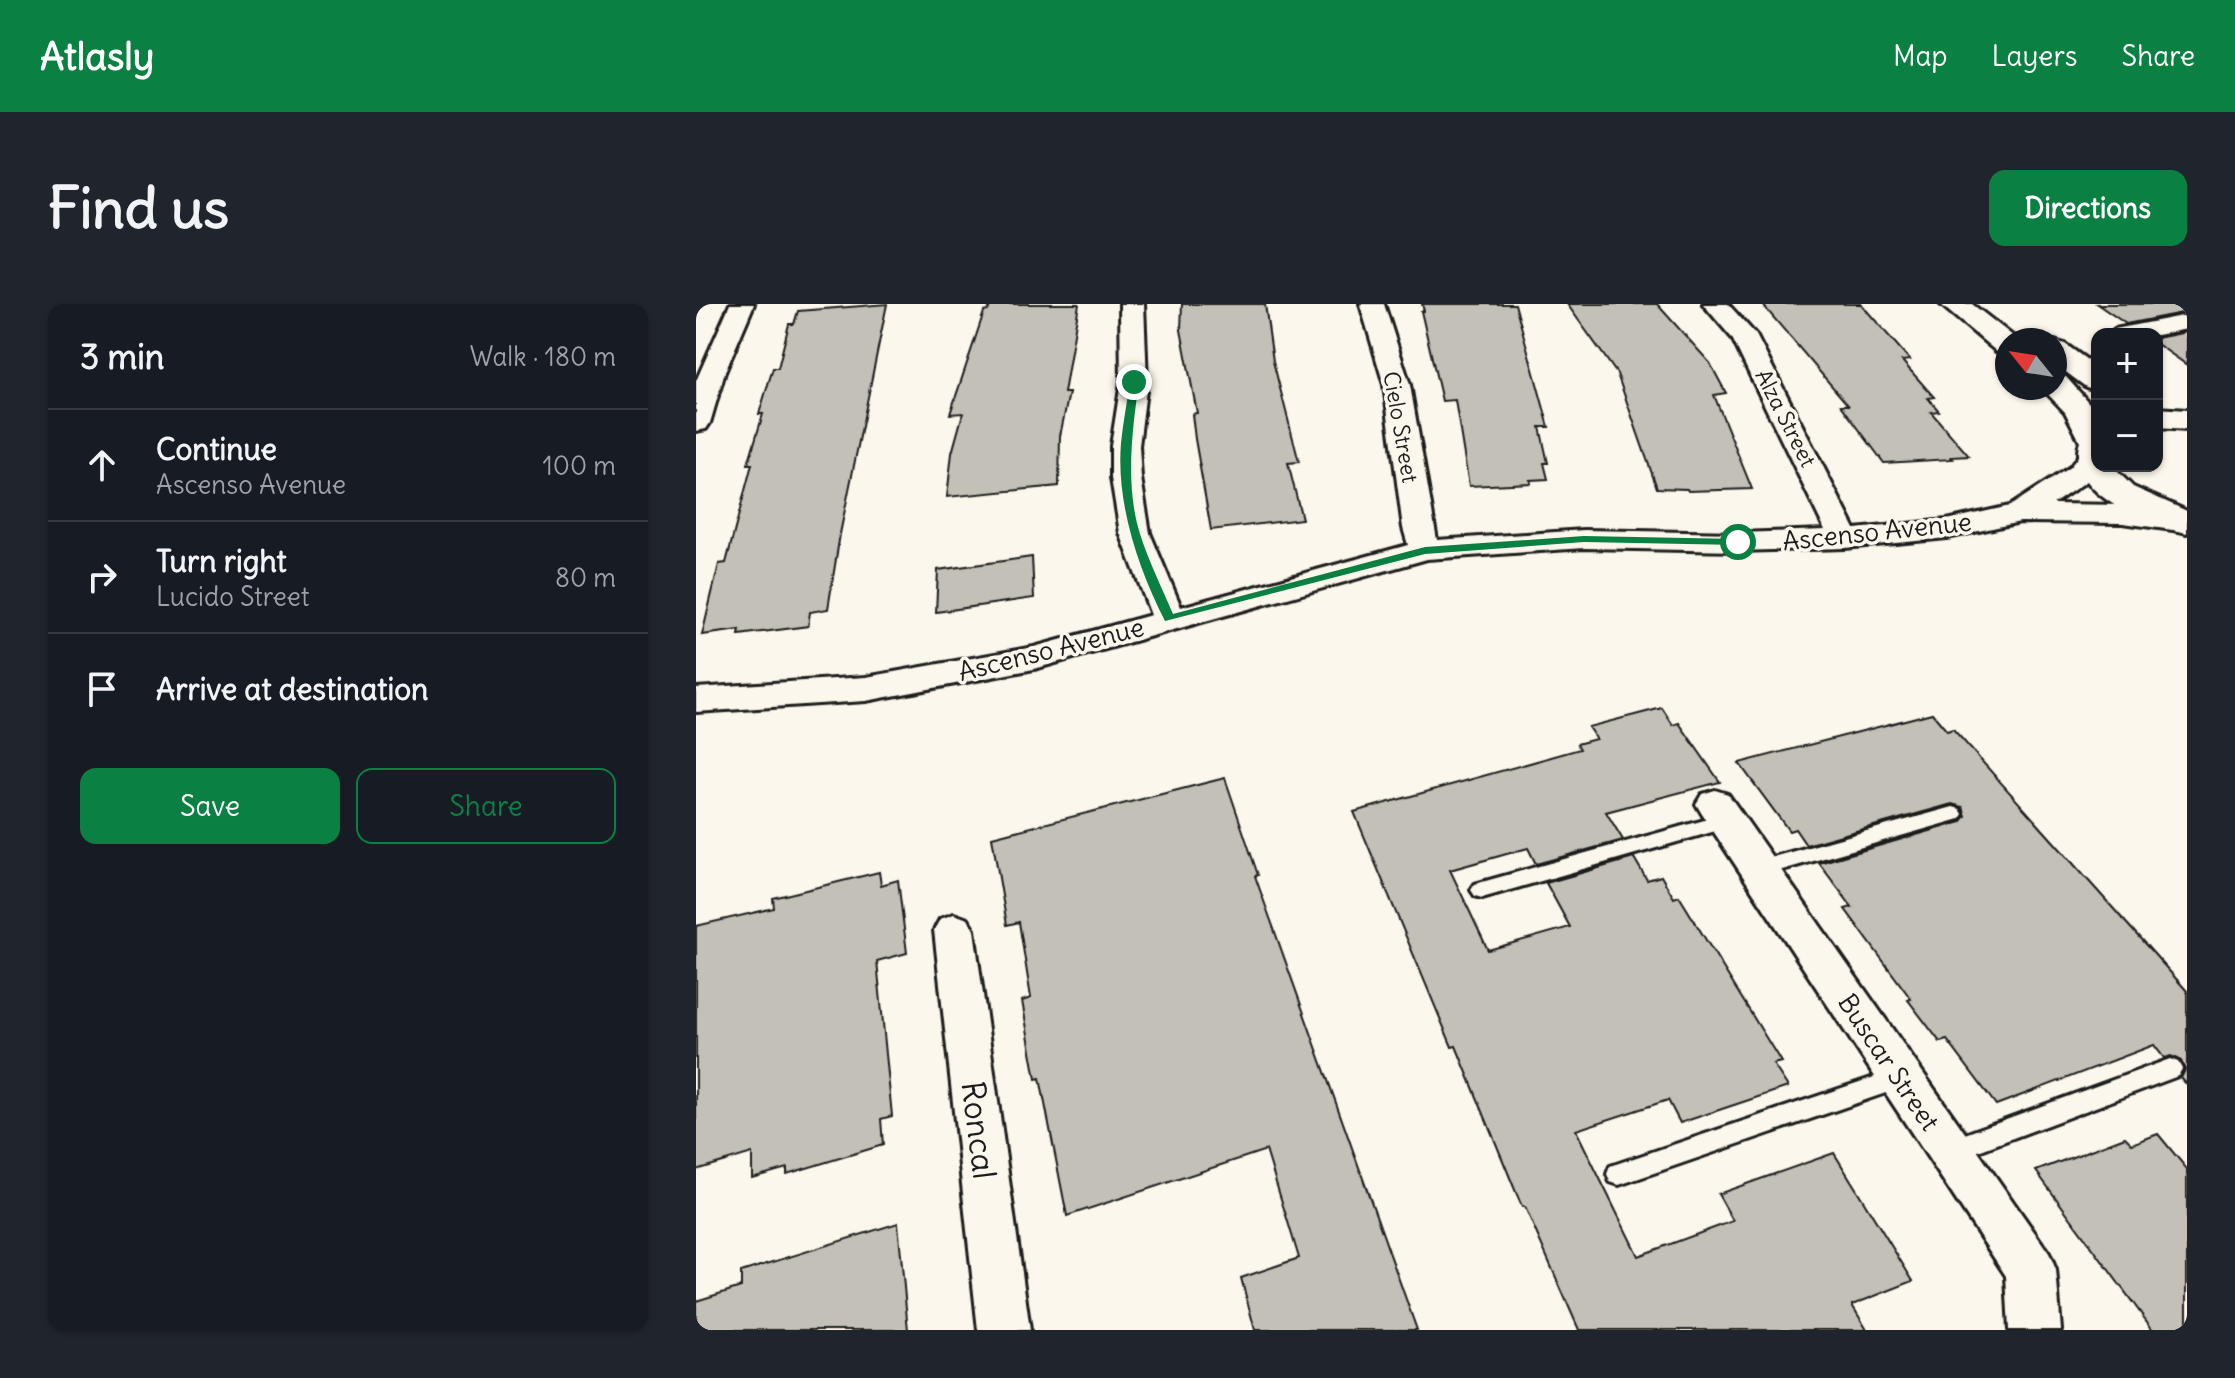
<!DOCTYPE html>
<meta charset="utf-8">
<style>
:root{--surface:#171b24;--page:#20242c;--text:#f1f3f6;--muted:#9ea1a6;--line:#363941;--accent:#0b8043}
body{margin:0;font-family:Delius,sans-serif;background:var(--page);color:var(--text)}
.controls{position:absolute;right:24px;top:24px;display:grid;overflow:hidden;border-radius:16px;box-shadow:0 2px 6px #0004}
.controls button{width:72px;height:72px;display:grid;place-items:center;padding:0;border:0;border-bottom:2px solid var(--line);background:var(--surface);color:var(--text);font:40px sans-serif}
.compass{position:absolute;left:1299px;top:24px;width:72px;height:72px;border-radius:50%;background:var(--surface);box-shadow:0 2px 6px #0004;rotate:300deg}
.stop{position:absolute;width:24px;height:24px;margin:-18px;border:6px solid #0b8043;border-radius:50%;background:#fff}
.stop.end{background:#0b8043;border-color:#fff;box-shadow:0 2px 8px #0008}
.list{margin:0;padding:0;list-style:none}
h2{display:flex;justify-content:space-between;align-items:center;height:104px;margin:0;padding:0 32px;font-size:34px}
h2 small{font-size:26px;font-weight:400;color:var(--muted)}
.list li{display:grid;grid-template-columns:52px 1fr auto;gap:24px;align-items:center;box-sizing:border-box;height:112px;padding:0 32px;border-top:2px solid var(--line)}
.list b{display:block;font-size:30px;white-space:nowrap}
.list p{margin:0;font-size:26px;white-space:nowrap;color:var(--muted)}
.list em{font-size:26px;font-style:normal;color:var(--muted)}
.actions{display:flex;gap:16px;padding:24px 32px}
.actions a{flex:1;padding:18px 0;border:2px solid var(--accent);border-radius:16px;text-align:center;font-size:28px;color:var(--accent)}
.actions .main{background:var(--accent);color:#fff}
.icon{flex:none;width:44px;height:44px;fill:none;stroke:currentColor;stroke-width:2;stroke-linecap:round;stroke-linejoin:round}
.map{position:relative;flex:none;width:1491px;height:1026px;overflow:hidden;border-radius:16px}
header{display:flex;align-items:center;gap:48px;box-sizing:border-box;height:112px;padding:0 40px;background:var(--accent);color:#fff}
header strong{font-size:38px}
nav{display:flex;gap:44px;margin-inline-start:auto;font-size:28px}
.intro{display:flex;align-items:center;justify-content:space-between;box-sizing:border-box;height:192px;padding:0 48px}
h1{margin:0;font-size:56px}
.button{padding:20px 36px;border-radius:16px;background:var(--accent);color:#fff;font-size:28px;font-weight:700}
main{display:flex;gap:48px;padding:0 48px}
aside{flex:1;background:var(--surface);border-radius:16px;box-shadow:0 2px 6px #0004}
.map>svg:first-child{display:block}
</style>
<header>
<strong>Atlasly</strong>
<nav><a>Map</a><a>Layers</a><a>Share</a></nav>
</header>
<div class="intro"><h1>Find us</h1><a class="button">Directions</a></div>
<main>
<aside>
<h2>3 min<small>Walk · 180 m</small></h2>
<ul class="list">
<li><svg class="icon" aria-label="ahead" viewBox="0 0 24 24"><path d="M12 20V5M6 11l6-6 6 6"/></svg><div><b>Continue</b><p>Ascenso Avenue</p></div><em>100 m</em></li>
<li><svg class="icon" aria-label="right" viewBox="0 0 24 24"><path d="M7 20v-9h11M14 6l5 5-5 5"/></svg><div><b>Turn right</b><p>Lucido Street</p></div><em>80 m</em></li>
<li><svg class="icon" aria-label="arrive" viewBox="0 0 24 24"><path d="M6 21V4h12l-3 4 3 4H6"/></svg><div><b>Arrive at destination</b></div></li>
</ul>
<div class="actions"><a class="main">Save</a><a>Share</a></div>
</aside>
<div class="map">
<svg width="1491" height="1026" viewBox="0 0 1491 1026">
<rect width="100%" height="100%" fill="#fbf7ec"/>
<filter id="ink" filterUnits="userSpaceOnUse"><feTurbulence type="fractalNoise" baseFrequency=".0125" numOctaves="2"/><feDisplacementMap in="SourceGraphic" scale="16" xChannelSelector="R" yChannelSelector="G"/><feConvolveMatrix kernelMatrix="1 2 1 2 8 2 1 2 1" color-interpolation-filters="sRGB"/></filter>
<g filter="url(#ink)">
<!-- building -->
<g fill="#c3c0b8" stroke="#1c1c1c" stroke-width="2">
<polygon points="191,0 144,230 132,305 114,308 112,322 43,331 44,326 6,331 23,260 30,259 56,160 52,160 67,110 63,110 77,64 82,64 93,20 98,20 102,7"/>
<polygon points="295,0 383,0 368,89 373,89 364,132 363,182 251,193 256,149 267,109 254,110 288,8 292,7"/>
<polygon points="486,0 569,0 577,57 603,158 592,159 606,215 515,226 499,135 496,110 501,109 485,26"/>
<polygon points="726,0 819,0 853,123 844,123 852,159 848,159 852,175 834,176 835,179 773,182 759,96 746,97 725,7 728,7"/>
<polygon points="871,0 961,0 1014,59 1030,89 1018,91 1056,185 992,187 991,185 961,184 921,70"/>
<polygon points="1066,0 1165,0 1214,56 1206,57 1238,93 1232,94 1243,107 1235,108 1273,152 1255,153 1257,155 1188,159 1145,101 1152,101"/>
<polygon points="1401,0 1491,0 1491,8 1430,20"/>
<polygon points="1491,28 1491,61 1461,40 1461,34"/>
<polygon points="336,253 338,294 240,308 242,266"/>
<polygon points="966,404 977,421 983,419 1024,478 910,508 927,536 840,560 832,544 754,566 792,646 874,623 850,579 938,554 951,576 965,572 978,594 983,592 1085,758 1077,760 1092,783 984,819 972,796 880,826 942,952 1037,917 1022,890 1138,849 1217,977 1156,1001 1171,1026 883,1026 829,903 826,903 760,742 756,743 658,508 884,445 881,440 900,435 892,423"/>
<polygon points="1236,409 1251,427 1257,425 1491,687 1491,781 1485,774 1489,766 1485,757 1475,752 1468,754 1458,741 1300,801 1251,736 1244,738 1212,696 1215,695 1149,605 1156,603 1123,559 1265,518 1270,512 1267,503 1256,500 1110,541 1099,525 1093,527 1043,459"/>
<polygon points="529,474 562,571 559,572 721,1026 559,1026 545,974 603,954 570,846 371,912 344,774 340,775 326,697 335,694 323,618 311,621 296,533"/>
<polygon points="183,568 185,581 202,576 211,649 181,657 196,812 185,815 187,841 91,870 91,864 56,874 56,849 0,866 0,622 78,604 77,594"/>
<polygon points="1462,830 1491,865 1491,1026 1457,1026 1340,867 1429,833 1436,840"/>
<polygon points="202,919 212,1026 0,1026 0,997 45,983 45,968"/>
</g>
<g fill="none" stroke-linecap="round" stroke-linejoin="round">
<!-- service casing -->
<g stroke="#1c1c1c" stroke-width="6">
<g id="service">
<polygon points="1257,503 1264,505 1267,510 1264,515 1062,573 1055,571 1052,565 1055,559 1062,557"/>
<polygon points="1030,510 1037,512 1040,517 1037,522 786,594 779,592 775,586 779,580 786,578"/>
<polygon points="1474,755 1482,758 1486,765 1482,772 1253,858 1244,855 1241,847 1244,839"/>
<polygon points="1205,764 1213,767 1217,774 1213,781 923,881 914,878 911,870 914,862 923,859"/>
</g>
</g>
<!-- minor casing -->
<g stroke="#1c1c1c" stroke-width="6">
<g id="minor">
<polygon points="34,0 58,0 29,68 14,119 10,125 0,127 0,77"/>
<polygon points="424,0 448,0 451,78 443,142 445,174 454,229 485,303 712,241 707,224 688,81 664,0 688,0 714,81 741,236 888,226 1042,229 1129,226 1036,34 1007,0 1032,0 1060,31 1159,225 1251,216 1314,202 1374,163 1386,147 1401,146 1401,162 1404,162 1394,175 1357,200 1427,201 1491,210 1491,228 1427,219 1324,218 1251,234 1149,244 1042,247 888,244 731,255 338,365 170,397 0,408 0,384 170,373 338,343 455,311 424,229 415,174 415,142 425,78"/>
<polygon points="1491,11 1491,25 1461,31 1415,30 1419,25"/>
<polygon points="1019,486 1032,490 1353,949 1360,966 1365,1026 1313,1026 1310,972 1006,510 1000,500 1006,490"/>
<polygon points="258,610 272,615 278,626 334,1026 282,1026 238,626 244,615"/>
</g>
</g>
<!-- tertiary casing -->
<g stroke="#1c1c1c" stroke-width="6">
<g id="tertiary">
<polygon points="1244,0 1276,0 1322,36 1311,36 1311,51 1301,48"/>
<polygon points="1359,37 1369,40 1401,63 1401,86 1390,83 1359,60"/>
<path d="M 1359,71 L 1370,73 L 1401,108 L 1401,162 L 1416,162 L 1437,183 L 1491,207 L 1491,229 C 1450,219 1368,191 1384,137 L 1369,108 L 1346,84 L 1359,84 Z"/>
<polygon points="1461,104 1491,106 1491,126 1461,124"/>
</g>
</g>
<!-- service -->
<use href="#service" fill="#fbf7ec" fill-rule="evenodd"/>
<!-- minor -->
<use href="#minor" fill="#fbf7ec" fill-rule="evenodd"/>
<!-- tertiary -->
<use href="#tertiary" fill="#fbf7ec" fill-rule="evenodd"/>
</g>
</g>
<!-- route -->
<path fill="#0b8043" d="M 438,75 L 443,78 C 436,127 429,182 444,230 C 453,258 466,284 477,310 L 729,243 L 888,232 L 1042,235 L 1047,238 L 1042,241 L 888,238 L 729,250 L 469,317 C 442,264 420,199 425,139 C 427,119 431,98 434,78 Z"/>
<g text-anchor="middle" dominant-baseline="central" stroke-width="7" stroke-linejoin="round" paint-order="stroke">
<!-- far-street labels -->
<g font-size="22" fill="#1c1c1c" stroke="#fbf7ec">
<text transform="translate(1090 114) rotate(63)">Alza Street</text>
<text transform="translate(705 123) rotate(80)">Cielo Street</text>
</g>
<!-- street labels -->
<g font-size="26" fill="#1c1c1c" stroke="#fbf7ec">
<text transform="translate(1181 227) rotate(-6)">Ascenso Avenue</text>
<text transform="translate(355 345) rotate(-14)">Ascenso Avenue</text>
<text transform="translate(1193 758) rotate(56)">Buscar Street</text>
</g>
<!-- near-street labels -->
<g font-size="32" fill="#1c1c1c" stroke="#fbf7ec">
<text transform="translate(283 826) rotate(83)">Roncal</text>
</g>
</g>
</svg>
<div class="controls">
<button>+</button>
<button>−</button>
</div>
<svg class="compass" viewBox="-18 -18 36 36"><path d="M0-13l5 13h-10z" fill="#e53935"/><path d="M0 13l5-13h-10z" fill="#9ea1a6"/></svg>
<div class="stop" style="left:1042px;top:238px"></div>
<div class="stop end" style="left:438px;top:78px"></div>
</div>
</main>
